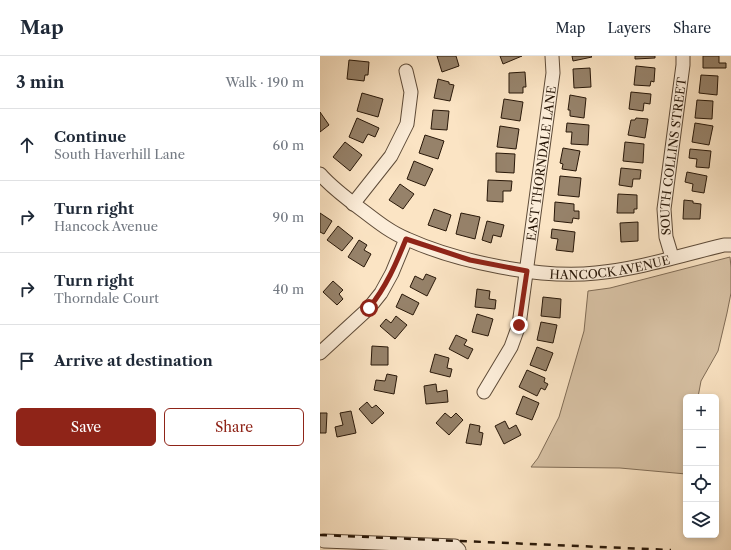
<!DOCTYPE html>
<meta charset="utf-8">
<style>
:root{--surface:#fff;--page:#f6f6f7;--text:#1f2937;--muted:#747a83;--line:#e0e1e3;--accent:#8f2418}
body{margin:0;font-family:"Libre Caslon Text",serif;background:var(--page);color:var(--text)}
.controls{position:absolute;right:12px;bottom:12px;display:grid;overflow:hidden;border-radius:6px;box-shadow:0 2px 6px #0003}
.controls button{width:36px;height:36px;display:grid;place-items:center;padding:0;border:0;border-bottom:1px solid var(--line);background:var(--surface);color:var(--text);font:20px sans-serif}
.stop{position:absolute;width:12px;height:12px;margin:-9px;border:3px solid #8f2418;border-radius:50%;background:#fff}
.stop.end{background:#8f2418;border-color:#fff;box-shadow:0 1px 4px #0008}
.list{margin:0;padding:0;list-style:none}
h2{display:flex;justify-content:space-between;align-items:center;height:52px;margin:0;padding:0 16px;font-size:17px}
h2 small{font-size:13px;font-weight:400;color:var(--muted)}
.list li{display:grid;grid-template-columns:26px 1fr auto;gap:12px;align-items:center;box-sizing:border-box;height:72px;padding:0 16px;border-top:1px solid var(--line)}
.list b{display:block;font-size:15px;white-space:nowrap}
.list p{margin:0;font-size:13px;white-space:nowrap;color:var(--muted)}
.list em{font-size:13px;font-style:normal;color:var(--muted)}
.actions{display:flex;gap:8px;padding:12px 16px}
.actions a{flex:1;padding:9px 0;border:1px solid var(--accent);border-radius:6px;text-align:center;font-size:14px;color:var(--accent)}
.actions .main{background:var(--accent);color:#fff}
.icon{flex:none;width:22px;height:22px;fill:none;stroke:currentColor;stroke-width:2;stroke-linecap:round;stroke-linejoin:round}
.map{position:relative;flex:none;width:411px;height:494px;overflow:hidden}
header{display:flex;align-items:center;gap:24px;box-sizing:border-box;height:56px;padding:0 20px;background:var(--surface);border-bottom:1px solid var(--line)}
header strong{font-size:19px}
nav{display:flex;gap:22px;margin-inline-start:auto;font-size:14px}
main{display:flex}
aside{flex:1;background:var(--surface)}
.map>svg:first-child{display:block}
</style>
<header>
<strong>Map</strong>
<nav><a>Map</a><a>Layers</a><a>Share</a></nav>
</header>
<main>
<aside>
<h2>3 min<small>Walk · 190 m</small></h2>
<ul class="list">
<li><svg class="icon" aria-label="ahead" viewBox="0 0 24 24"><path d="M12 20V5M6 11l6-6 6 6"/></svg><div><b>Continue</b><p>South Haverhill Lane</p></div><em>60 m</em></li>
<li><svg class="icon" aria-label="right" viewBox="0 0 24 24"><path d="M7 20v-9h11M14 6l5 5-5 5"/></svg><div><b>Turn right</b><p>Hancock Avenue</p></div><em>90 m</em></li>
<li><svg class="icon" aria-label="right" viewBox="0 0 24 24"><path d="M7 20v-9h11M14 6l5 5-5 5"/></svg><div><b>Turn right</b><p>Thorndale Court</p></div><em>40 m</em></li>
<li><svg class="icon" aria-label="arrive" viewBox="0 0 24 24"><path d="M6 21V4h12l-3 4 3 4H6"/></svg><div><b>Arrive at destination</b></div></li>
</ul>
<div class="actions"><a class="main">Save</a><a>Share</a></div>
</aside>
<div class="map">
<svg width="411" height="494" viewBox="0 0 411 494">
<rect width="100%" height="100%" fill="#fbe4c4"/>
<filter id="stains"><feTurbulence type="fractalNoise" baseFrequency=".005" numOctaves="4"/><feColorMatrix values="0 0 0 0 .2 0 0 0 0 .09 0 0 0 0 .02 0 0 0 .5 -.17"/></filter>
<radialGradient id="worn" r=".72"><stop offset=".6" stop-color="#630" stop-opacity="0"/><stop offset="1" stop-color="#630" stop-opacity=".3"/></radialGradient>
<!-- green -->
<polygon fill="#d7c1a4" stroke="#806c56" points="410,201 411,211 411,237 407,257 398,295 381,325 378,341 366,341 366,418 300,412 211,411 218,402 239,361 264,275 268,235 290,232"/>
<!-- building -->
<g fill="#96826a" stroke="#291809">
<polygon points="117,0 136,0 139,10 122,16"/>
<polygon points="180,0 202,0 183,8"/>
<polygon points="252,0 271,0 272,1 253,5"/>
<polygon points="315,0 335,0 335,2 315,3"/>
<polygon points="383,0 399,0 399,7 406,7 406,12 383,12"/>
<polygon points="29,4 49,6 48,19 45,19 44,25 27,23"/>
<polygon points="316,10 335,12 334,26 331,25 330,30 314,29"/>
<polygon points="270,12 271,31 254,32 253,13"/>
<polygon points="205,16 206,31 203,31 203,37 189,37 189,17"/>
<polygon points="381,19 398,20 397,39 379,37"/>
<polygon points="118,23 129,26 129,28 134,29 130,45 114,42"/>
<polygon points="311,36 331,38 330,48 324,47 323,55 309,53"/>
<polygon points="42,37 63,43 58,61 37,55"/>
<polygon points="250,39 266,42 264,62 250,60 250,54 248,54"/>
<polygon points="184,43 203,46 200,65 181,62"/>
<polygon points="377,44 393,45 392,63 375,62"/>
<polygon points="113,54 129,55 127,74 111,73"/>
<polygon points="0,56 9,69 0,76"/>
<polygon points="37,62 59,72 55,81 48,78 43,87 29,81"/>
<polygon points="316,62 328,63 325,82 308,79 311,64 315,64"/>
<polygon points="247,67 269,69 268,89 251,88 252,76 246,76"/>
<polygon points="375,67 393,70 389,89 372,86"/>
<polygon points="180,70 199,73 196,93 177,91"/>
<polygon points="105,79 124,85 118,103 99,97"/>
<polygon points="25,86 42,99 30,115 13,101"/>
<polygon points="305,86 324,88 323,107 303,105"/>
<polygon points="243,92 260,95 256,115 242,113 243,108 240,107"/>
<polygon points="370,93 391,95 389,112 376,111 377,103 369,102"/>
<polygon points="176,97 195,98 194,117 176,116"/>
<polygon points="94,105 113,113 105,130 87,123"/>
<polygon points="301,112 321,114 320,123 313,123 312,131 299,129"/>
<polygon points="367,116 387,120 384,137 372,135 373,128 365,126"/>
<polygon points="240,120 261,122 259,141 238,139"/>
<polygon points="168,124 192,125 191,135 183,135 183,146 167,145"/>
<polygon points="80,128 94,138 83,153 69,144"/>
<polygon points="298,138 317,139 317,153 314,153 314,157 297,157"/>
<polygon points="364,144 373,145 373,147 381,148 380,163 363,163"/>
<polygon points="235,146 254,148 254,155 259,155 259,163 253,162 252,167 234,165"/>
<polygon points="114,153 131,159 126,175 108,169"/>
<polygon points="0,157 12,165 4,178 0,176"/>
<polygon points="141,157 160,161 155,183 136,178"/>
<polygon points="167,165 184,169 181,181 173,179 171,187 162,184"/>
<polygon points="318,166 318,185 301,186 300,167"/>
<polygon points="18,170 33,182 22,195 7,184"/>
<polygon points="232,173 255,176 253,196 236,194 238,183 231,182"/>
<polygon points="39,184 47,189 44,194 51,198 44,211 28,201"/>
<polygon points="106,218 116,222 107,240 90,231 95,220 103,224"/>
<polygon points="13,225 23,234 19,238 23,243 17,249 3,236"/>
<polygon points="157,233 170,235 169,243 176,244 175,253 155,251"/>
<polygon points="82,238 99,247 93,259 76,251"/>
<polygon points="223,241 241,243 240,262 221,260"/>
<polygon points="157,258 173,263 168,280 152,276"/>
<polygon points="76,260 87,269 75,283 60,270 66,263 71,267"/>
<polygon points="221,266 237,269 233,287 217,284"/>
<polygon points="136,279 147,284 144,289 153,293 148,303 129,293"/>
<polygon points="52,290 68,291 68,309 51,309"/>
<polygon points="217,291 233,297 226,315 210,309"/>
<polygon points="115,298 129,302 127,312 132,313 130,321 110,316"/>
<polygon points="207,314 225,322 224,326 228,328 225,334 221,332 217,340 199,331"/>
<polygon points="67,318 77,320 74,338 54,334 56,324 65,325"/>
<polygon points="116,328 117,336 127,334 128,346 106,348 104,330"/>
<polygon points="203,340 219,347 212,364 196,358"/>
<polygon points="47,346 52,352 56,349 64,357 52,368 39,353"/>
<polygon points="31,355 36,377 17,381 15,371 23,369 20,357"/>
<polygon points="0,357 7,357 6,377 0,377"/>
<polygon points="125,357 131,362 136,357 143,364 129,379 116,367"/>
<polygon points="185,365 189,373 196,369 201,379 184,388 175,370"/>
<polygon points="150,368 160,370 159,376 163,377 161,389 146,387"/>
</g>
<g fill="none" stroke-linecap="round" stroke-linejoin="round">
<!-- minor casing -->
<g stroke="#5e4b38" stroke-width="15">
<g id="minor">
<path id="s1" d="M 0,118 C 13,133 30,145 46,157 C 59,167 72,177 87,183 C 138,206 221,223 276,217 C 319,213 362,199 404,189 L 411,189"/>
<polyline points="33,148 71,100 87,68 91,36 86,15"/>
<path id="s2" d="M 352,201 L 346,181 L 344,153 L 363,9 L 363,0"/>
<polyline points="0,297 49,252 61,237 72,217 86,183"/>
<path id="s3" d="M 164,336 L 191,291 L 199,269 L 233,17 L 232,0"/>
<polyline points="4,485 135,490 139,494"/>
</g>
</g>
<!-- minor -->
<use href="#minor" stroke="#fcedd9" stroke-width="13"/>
<!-- rail -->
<polyline stroke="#291809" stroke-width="2.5" stroke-dasharray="7 7" stroke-linecap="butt" points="0,479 351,494"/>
</g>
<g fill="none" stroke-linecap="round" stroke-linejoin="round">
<!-- route -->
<path stroke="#8f2418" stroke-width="5" d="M 49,252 C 66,231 76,208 86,183 L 150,204 L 207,215 L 199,269"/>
</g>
<g text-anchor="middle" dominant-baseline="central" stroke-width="3" stroke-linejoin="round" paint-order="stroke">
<!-- street labels -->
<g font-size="12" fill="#291809" stroke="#fcedd9">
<text stroke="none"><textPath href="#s2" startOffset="102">SOUTH COLLINS STREET</textPath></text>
<text stroke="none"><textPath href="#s3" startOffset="239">EAST THORNDALE LANE</textPath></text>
<text stroke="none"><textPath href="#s1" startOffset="317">HANCOCK AVENUE</textPath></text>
</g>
</g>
<rect width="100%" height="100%" filter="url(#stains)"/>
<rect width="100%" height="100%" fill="url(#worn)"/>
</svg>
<div class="controls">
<button>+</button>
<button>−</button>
<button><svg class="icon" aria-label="locate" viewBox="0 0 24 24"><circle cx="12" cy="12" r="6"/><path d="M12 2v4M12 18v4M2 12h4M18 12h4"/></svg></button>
<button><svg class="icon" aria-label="layers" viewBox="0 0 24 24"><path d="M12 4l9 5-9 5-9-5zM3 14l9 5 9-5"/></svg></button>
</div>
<div class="stop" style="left:49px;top:252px"></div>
<div class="stop end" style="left:199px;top:269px"></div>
</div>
</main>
